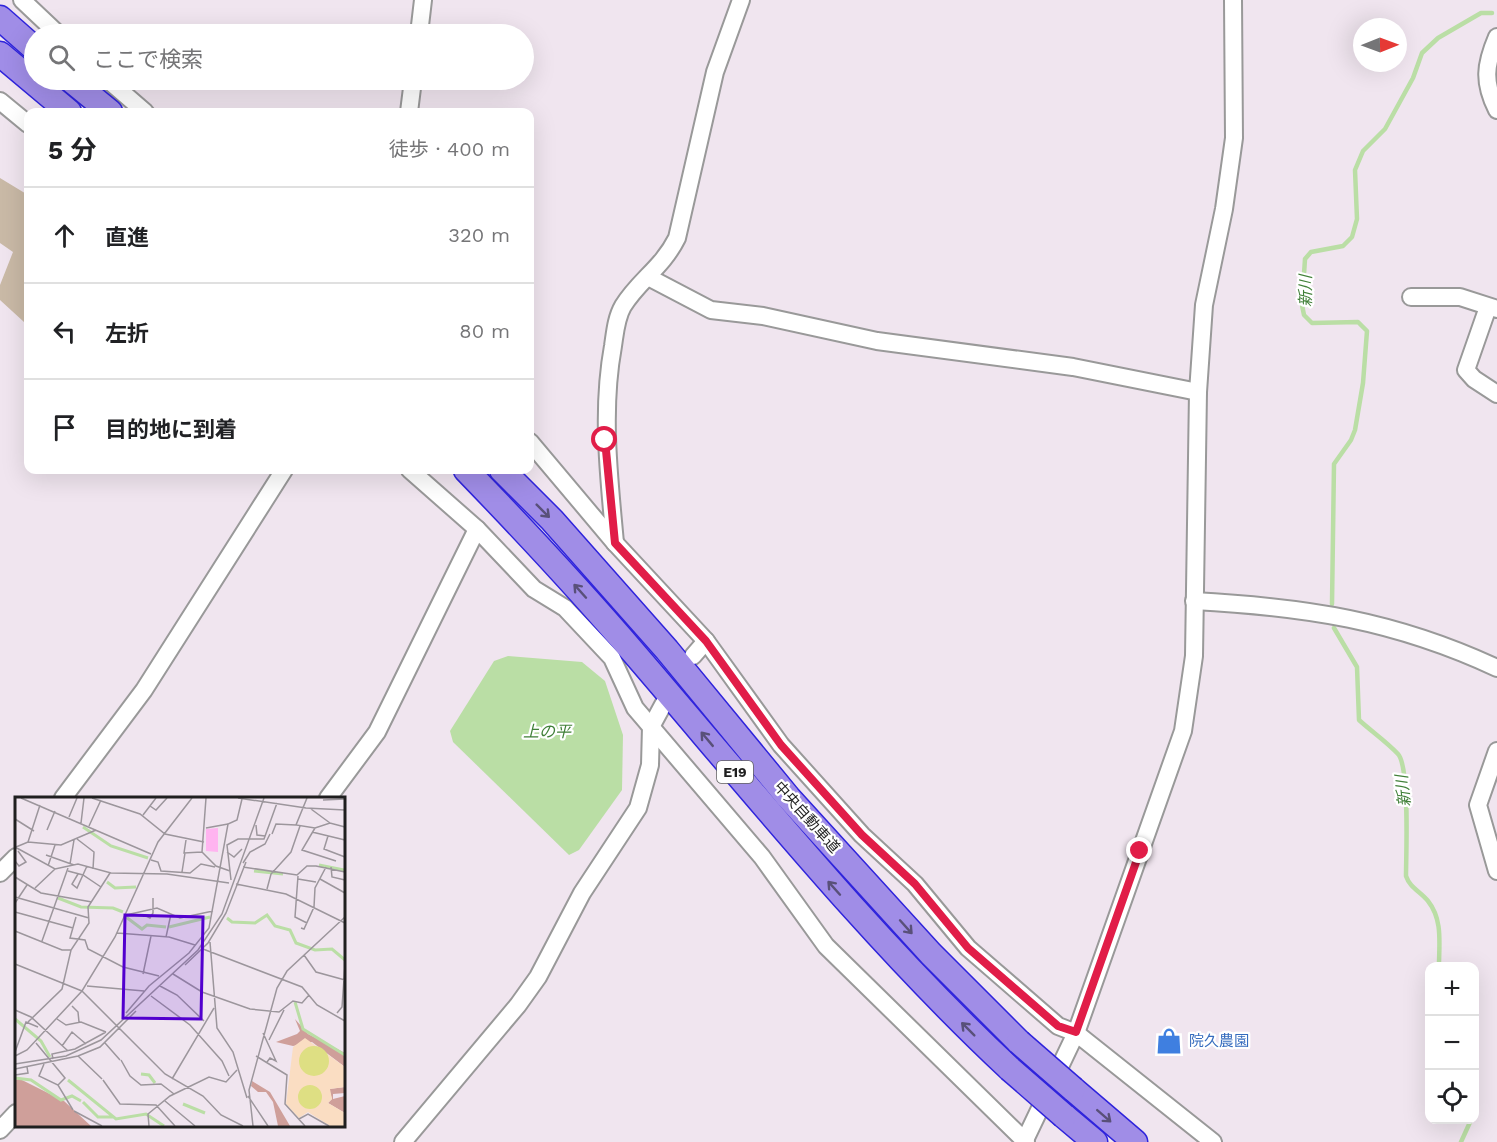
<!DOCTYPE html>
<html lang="ja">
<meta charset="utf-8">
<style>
:root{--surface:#fff;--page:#f2f2f2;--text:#202124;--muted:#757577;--line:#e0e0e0}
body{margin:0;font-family:"Work Sans","Noto Sans JP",sans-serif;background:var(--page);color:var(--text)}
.controls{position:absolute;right:18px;bottom:18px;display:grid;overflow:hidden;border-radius:12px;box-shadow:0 6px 24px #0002}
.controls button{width:54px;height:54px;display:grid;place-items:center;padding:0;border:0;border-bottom:2px solid var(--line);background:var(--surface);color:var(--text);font:30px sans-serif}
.compass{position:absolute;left:1353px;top:18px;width:54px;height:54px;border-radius:50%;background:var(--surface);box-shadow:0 6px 24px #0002;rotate:89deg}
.stop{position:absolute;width:18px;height:18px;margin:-14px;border:4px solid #e11d48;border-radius:50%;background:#fff}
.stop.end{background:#e11d48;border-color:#fff;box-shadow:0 2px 6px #0008}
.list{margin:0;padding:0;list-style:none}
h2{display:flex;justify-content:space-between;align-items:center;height:78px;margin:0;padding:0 24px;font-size:26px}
h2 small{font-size:20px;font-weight:400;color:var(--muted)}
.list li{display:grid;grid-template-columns:39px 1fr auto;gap:18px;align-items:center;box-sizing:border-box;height:96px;padding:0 24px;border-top:2px solid var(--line)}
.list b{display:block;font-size:22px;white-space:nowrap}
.list em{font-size:20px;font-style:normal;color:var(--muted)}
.icon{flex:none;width:33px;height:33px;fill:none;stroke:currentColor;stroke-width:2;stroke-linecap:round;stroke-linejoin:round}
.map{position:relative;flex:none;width:1497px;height:1142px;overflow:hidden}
.search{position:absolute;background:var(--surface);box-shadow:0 6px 24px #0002;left:24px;top:24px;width:510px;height:66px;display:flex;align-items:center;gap:15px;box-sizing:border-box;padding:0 21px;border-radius:33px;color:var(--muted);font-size:22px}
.panel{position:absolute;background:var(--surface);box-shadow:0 6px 24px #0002;left:24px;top:108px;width:510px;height:366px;border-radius:12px}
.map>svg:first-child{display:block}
</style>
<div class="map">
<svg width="1497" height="1142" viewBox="0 0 1497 1142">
<rect width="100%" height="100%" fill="#f0e5ef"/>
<!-- cemetery -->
<polygon fill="#c9b9a6" points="0,178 28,195 28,317 24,322 0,300 0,285 13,252 0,243"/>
<!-- water -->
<polygon fill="#badea5" points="508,656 582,662 605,681 623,735 622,790 579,850 569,855 453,742 450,731 494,661"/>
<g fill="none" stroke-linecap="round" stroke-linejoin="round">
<!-- stream -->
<g stroke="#badea5" stroke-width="4.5">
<polyline points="1332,604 1334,464 1351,440 1355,430 1363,383 1367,331 1358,322 1312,323 1304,315 1302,305 1305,259 1311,252 1343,246 1352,237 1357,219 1355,170 1363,151 1385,129 1413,78 1422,53 1438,38 1481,13 1492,13"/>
<path d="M 1334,628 L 1357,667 L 1359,720 C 1371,731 1387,742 1398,754 C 1410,767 1406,855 1406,876 C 1410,888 1420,891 1428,901 C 1443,920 1439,943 1439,966"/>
<polyline points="1474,1063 1474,1108"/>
<polyline points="1461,1142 1471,1120"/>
</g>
<!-- minor casing -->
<g stroke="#999" stroke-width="20">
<g id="minor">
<polyline points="22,0 58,34"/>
<polyline points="419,34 423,0"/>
<path d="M 1497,37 C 1485,65 1483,82 1497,110"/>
<polyline points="108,80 145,112"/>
<polyline points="0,101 28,124"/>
<polyline points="409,112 413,80"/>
<polyline points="648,277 711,310 763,316 877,341 1073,367 1198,392"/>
<polyline points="1411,297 1460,297 1497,309"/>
<polyline points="1488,307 1466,370 1474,379 1497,394"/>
<polyline points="530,442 615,543 706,641 781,745 862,835 915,884 968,948 1058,1026 1076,1033 1213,1142"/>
<polyline points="410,470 477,529 534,589 565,608 612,658 635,708 762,857 826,946 1026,1142"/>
<path d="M 615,543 C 609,476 601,412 613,346 C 615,333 616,318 623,306 C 639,280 662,268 677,238 L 715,72 L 741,0"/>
<path d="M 1194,601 C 1305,607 1394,620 1497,668"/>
<polyline points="693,656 706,641"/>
<polyline points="1497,751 1478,805 1497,871"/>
<polyline points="63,798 144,690 284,470"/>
<polyline points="328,798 377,732 477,529"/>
<polyline points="0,873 16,857"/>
<polyline points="0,1130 16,1113"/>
<polyline points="403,1142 518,1005 538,977 582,893 638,808 650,765 651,727 664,703"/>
<polyline points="1024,1142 1076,1033 1183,731 1194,656 1198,392 1204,305 1224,209 1234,138 1233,0"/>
</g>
</g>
<!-- highway casing -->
<g stroke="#2f24dc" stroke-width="27">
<g id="highway">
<polyline points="0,18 34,48"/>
<polyline points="0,54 69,112"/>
<polyline points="71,80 110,112"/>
<path d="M 466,470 C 523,529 580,590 634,653 C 756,795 873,941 1010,1069"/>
<polyline points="502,470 552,520 667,650 788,797 931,954 1019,1042"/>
<polyline points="1073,1089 1135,1142"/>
<polyline points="1064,1116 1095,1142"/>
</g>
</g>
<!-- minor -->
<use href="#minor" stroke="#fff" stroke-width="16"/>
<!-- highway -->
<use href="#highway" stroke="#a08de7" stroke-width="24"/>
<!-- highway-bridge casing -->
<g stroke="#2f24dc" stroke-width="27" stroke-linecap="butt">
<g id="highway-bridge">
<polyline points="1019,1042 1073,1089"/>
<polyline points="1010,1069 1064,1116"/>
</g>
</g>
<!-- highway-bridge -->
<use href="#highway-bridge" stroke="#a08de7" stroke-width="24"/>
</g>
<!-- one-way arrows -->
<defs><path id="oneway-shaft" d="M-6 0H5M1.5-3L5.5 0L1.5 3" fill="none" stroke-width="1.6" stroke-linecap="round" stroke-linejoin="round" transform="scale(1.5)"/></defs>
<g stroke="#595079">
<use href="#oneway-shaft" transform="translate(543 511) rotate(45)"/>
<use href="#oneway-shaft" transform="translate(580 591) rotate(-132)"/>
<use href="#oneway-shaft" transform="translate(707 739) rotate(-130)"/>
<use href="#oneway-shaft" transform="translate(834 888) rotate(-132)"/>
<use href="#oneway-shaft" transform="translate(906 927) rotate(48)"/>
<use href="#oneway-shaft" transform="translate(968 1029) rotate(-135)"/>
<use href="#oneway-shaft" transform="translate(1104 1116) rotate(41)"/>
</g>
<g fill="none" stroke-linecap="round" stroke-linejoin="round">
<!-- route -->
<polyline stroke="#e11d48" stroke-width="8" points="605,440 615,543 706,641 781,745 862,835 915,884 968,948 1058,1026 1076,1032 1140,851"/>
</g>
<!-- icons -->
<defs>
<g id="shop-bare" transform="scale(2.07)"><path d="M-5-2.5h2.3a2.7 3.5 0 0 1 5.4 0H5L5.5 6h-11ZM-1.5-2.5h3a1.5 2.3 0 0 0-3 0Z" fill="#3f7fe0" stroke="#fff" stroke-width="2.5" paint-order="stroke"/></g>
</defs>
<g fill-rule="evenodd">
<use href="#shop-bare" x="1169" y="1041"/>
</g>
<g text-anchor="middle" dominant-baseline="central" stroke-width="4.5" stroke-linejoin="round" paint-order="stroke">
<!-- shield labels -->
<rect fill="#fff" stroke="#626262" stroke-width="1.5" x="717" y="761" width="36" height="22" rx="4.5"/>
<g font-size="14" font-weight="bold" fill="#1f1f1f">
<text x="735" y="772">E19</text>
</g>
<!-- street labels -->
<g font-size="15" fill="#1f1f1f" stroke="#fff">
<text transform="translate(807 817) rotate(48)">中央自動車道</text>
</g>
<!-- shop labels -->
<g font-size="15" fill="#366cbe" stroke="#fff" text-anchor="start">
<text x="1189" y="1041">院久農園</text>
</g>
<!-- water labels -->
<g font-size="16" font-style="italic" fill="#418039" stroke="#fff">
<text transform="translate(1305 291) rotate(-90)">新川</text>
<text x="547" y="731">上の平</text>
<text transform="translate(1403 791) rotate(-96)">新川</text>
</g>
</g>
<!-- overview -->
<g transform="translate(15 797)">
<rect width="330" height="330" fill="#f0e5ef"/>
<path d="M 280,222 L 293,237 L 330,256 L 330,270 L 297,245 L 278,249 L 261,245 L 282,237 L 285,234 ZM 5,282 L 49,304 L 76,329 L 0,329 L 0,283 ZM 237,284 L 255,295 L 275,329 L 263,329 L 258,305 L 251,295 L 243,295 L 236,289 ZM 330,290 L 330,296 L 318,297 L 318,302 L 330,299 L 330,316 L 313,306 L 317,302 L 314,292 Z" fill="#cf9f9a"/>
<path d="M 203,31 L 203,55 L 191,54 L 191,32 Z" fill="#ffb4f0"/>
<path d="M 290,241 L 330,270 L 330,290 L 315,292 L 317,302 L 313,306 L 330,316 L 330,329 L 315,329 L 293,315 L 284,321 L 271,307 L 278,250 Z" fill="#faddc2"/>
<path d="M284 264a15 15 0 1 1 30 0a15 15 0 1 1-30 0ZM283 300a12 12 0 1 1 24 0a12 12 0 1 1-24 0Z" fill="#dedf83"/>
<path fill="none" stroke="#badea5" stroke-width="3" d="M 68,30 L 96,49 L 133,61M 304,68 L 329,73M 239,74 L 268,77M 92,85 L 100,91 L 121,90M 43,101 L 66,110 L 98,111 L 108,115M 111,120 L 127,132 L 132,128 L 151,130M 212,121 L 217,125 L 240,126 L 252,118 L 260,129 L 275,133 L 281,146 L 300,153 L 317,152 L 330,163M 154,130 L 195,120M 280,205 L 288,232 L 330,258M 0,222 L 26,244 L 35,260M 126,277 L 134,278 L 140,286M 0,281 L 16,283 L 46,303 L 57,299 L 66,304M 53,283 L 101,322 L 131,317 L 149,329M 68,305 L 83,320 L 98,320M 168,307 L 190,316"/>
<path fill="none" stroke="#9c969c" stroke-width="1.5" d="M 6,1 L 136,57M 77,1 L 125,17 L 150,37 L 189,45M 191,1 L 187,55 L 201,69 L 215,74M 223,1 L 291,11 L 330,13M 292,1 L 281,28 L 300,31 L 315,26 L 330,30M 308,3 L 330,2M 135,9 L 141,13 L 152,1M 296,12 L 315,26M 128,18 L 141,1M 54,20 L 62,1M 0,22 L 19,34M 66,26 L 69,1M 241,28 L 242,38 L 250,39M 74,29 L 86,3M 191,31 L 213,27M 300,31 L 287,53 L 321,64M 32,33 L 40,14M 297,35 L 330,43M 257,37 L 261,27 L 281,28M 313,39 L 309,52 L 330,60M 62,42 L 79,55 L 78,72M 171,43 L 169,56 L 187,55M 13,45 L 25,8M 0,50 L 40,72 L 63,67 L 96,76 L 152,77 L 214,86M 1,50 L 13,45 L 46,48 L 81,33M 212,55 L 219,60 L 227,52M 31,58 L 59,68M 136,63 L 143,65 L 146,74 L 175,76 L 186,67 L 200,70M 0,64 L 4,69 L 11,65 L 3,54M 228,66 L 235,55 L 250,47 L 255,37M 55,67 L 59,43M 33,69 L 40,48M 228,70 L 282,78 L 292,69 L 301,69 L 330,75M 316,70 L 317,80 L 330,83M 53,74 L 68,78 L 86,90M 167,75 L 170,56M 63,77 L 57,87 L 62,91 L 72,69M 283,79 L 280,120 L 292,126M 0,80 L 26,96 L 77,105M 283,82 L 301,85M 305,82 L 330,96M 216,83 L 212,48 L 223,42 L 249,42 L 262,6M 221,87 L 271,97 L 330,126M 20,91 L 40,72M 252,92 L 256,77 L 276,55 L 285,29M 0,100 L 74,121M 0,106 L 12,88M 0,115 L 58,131M 111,118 L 142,111 L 165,121 L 198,114M 131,119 L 135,121 L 138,116 L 138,101M 61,120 L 55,141 L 70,143 L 73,152 L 108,170 L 144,179M 286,131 L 289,132 L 299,110 L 300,91 L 311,70M 0,134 L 47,153 L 56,153M 102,136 L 154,140 L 180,148M 151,140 L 156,117M 27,144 L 53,71M 195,145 L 202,231 L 218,255 L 232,301M 188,152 L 287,190 L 302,208 L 330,224M 289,158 L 301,175 L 330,183M 0,167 L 67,194M 170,168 L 193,146 L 211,116 L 231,65M 128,177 L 136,139M 158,177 L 187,195 L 235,212 L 264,215 L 278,204 L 287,206 L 294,198M 72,189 L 129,194M 145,189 L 162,198 L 189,224M 67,194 L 150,277 L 188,299 L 206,318 L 228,329M 136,199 L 175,228 L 207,264 L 214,279M 57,209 L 63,215 L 64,225M 0,213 L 16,220 L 53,254M 111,216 L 134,189 L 174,156 L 194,131 L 213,27 L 222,23 L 227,2M 322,216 L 327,210 L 330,168M 42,222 L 51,228 L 66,225 L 91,235M 13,225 L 47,192 L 56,153 L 74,126 L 73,110 L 95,76M 248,236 L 261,264 L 255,261 L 252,265M 254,243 L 269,213M 21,246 L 50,281 L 43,288M 90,246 L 105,263M 47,249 L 57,235 L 71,247M 0,255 L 11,225 L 23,230M 0,259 L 12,253 L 67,194 L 100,140 L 143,45 L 177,1M 63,259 L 87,282M 241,259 L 272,278 L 270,307 L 290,329M 38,262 L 37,257 L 60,252 L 91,235M 106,263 L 115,279 L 126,288 L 146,287 L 159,297M 0,267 L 51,259 L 86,243 L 183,153 L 207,117 L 249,1M 29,267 L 24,279 L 43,288 L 58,313M 0,272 L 63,259 L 85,250 L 121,214M 0,278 L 13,276 L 12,270M 157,282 L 199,211M 88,283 L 105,307 L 141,308 L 160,329M 233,299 L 253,329M 150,304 L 180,329M 59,314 L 87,329M 284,322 L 293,317 L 314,329M 134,329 L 133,317 L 155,299 L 194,280 L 211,285 L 222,273M 238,329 L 234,293 L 262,191 L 272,174 L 330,120"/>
<path fill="#5200ce" fill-opacity="0.15" stroke="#5200ce" stroke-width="3" d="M 110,118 L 188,120 L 186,222 L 108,221 Z"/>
<rect width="330" height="330" fill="none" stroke="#1f1f1f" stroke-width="3"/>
</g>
</svg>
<div class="controls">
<button>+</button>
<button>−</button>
<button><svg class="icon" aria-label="locate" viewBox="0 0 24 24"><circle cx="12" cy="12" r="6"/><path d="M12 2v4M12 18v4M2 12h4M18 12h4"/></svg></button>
</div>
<svg class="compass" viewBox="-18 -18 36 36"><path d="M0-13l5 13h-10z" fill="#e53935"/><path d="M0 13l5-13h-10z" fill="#757577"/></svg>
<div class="stop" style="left:605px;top:440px"></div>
<div class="stop end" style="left:1140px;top:851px"></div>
<div class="search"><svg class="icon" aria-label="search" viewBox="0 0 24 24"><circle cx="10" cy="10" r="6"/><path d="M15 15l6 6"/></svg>ここで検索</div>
<section class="panel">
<h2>5 分<small>徒歩 · 400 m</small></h2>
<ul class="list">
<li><svg class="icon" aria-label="ahead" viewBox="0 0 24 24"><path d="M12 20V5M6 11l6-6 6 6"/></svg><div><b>直進</b></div><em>320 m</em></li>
<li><svg class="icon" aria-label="left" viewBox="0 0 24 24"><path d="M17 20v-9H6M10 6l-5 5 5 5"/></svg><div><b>左折</b></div><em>80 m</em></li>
<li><svg class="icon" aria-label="arrive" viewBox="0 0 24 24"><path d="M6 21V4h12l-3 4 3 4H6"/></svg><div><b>目的地に到着</b></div></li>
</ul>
</section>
</div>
